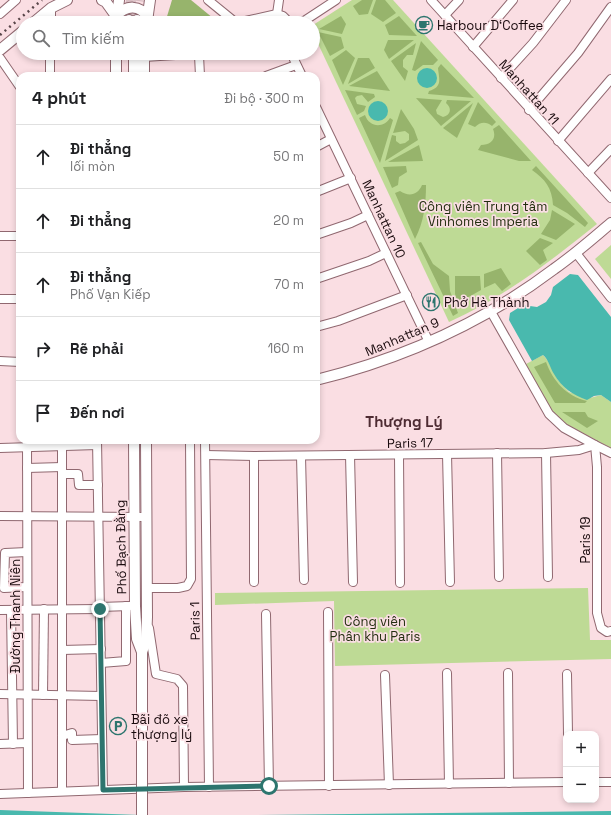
<!DOCTYPE html>
<html lang="vi">
<meta charset="utf-8">
<style>
:root{--surface:#fff;--page:#f2f2f2;--text:#202124;--muted:#757577;--line:#e0e0e0}
body{margin:0;font-family:"Space Grotesk",sans-serif;background:var(--page);color:var(--text)}
.controls{position:absolute;right:12px;bottom:12px;display:grid;overflow:hidden;border-radius:8px;box-shadow:0 2px 6px #0003}
.controls button{width:36px;height:36px;display:grid;place-items:center;padding:0;border:0;border-bottom:1px solid var(--line);background:var(--surface);color:var(--text);font:20px sans-serif}
.stop{position:absolute;width:12px;height:12px;margin:-9px;border:3px solid #2d756e;border-radius:50%;background:#fff}
.stop.end{background:#2d756e;border-color:#fff;box-shadow:0 1px 4px #0008}
.list{margin:0;padding:0;list-style:none}
h2{display:flex;justify-content:space-between;align-items:center;height:52px;margin:0;padding:0 16px;font-size:17px}
h2 small{font-size:13px;font-weight:400;color:var(--muted)}
.list li{display:grid;grid-template-columns:26px 1fr auto;gap:12px;align-items:center;box-sizing:border-box;height:64px;padding:0 16px;border-top:1px solid var(--line)}
.list b{display:block;font-size:15px;white-space:nowrap}
.list p{margin:0;font-size:13px;white-space:nowrap;color:var(--muted)}
.list em{font-size:13px;font-style:normal;color:var(--muted)}
.icon{flex:none;width:22px;height:22px;fill:none;stroke:currentColor;stroke-width:2;stroke-linecap:round;stroke-linejoin:round}
.map{position:relative;flex:none;width:611px;height:815px;overflow:hidden}
.search{position:absolute;background:var(--surface);box-shadow:0 2px 6px #0003;left:16px;top:16px;width:304px;height:44px;display:flex;align-items:center;gap:10px;box-sizing:border-box;padding:0 14px;border-radius:22px;color:var(--muted);font-size:15px}
.panel{position:absolute;background:var(--surface);box-shadow:0 2px 6px #0003;left:16px;top:72px;width:304px;height:372px;border-radius:12px}
.map>svg:first-child{display:block}
</style>
<div class="map">
<svg width="611" height="815" viewBox="0 0 611 815">
<rect width="100%" height="100%" fill="#fadee3"/>
<!-- green -->
<g fill="#beda95">
<path d="M 352,0 L 393,0 L 597,224 C 551,261 503,298 449,322 L 313,33 L 313,25 Z"/>
<polygon points="611,245 611,279 595,259"/>
<polygon points="543,355 548,361 558,380 569,392 590,398 601,395 611,402 611,448 566,424 558,418 551,409 526,364"/>
<polygon points="588,588 590,640 611,640 611,659 335,666 334,601 215,605 215,593"/>
</g>
<!-- forest -->
<g fill="#97b46c">
<polygon points="172,0 191,0 219,23 165,23"/>
<polygon points="362,0 373,0 368,14 359,15 353,6"/>
<polygon points="376,0 385,0 396,13 383,22 371,14"/>
<polygon points="341,16 346,24 342,34 319,29"/>
<polygon points="399,16 417,36 389,35 385,25"/>
<polygon points="318,32 341,37 344,48 330,56"/>
<polygon points="388,40 414,40 389,59 384,50"/>
<polygon points="421,41 438,60 433,65 423,65 415,71 412,70"/>
<polygon points="416,43 413,55 407,55 403,60 403,67 408,71 405,81 391,61"/>
<polygon points="346,50 355,58 343,85 332,60"/>
<polygon points="358,58 369,58 375,68 348,84"/>
<path d="M 441,64 L 474,98 L 428,94 L 429,91 C 443,87 439,79 438,68 Z"/>
<polygon points="377,71 390,91 349,86"/>
<polygon points="345,90 374,94 375,97 368,102 362,95 357,96 355,98 357,104 366,106 364,111 357,115"/>
<path d="M 416,98 L 442,100 L 436,110 L 437,114 L 443,117 C 451,115 452,108 446,103 L 447,100 L 471,101 L 441,126 Z"/>
<path d="M 478,102 L 496,122 L 492,126 C 486,121 480,122 475,127 L 468,124 Z"/>
<polygon points="473,103 457,138 443,128"/>
<polygon points="401,109 414,129 418,140 385,161 392,135 396,136 396,141 400,144 405,143 409,140 409,134 405,131 393,133"/>
<path d="M 365,115 C 369,127 383,129 390,118 L 393,120 L 380,163 L 359,118 Z"/>
<path d="M 499,125 L 531,161 L 519,161 L 478,150 L 481,145 C 491,145 497,139 493,129 Z"/>
<polygon points="419,145 423,161 388,162"/>
<polygon points="406,166 407,172 399,177 398,185 392,188 383,167"/>
<path d="M 536,166 L 588,223 L 585,227 L 567,213 L 553,205 C 552,188 545,179 532,170 Z"/>
<path d="M 422,185 L 426,185 C 426,204 424,222 415,239 L 395,193 L 400,191 C 409,197 418,195 422,185 Z"/>
<polygon points="552,210 575,224 556,240 541,234 550,220"/>
<polygon points="540,238 553,243 543,250 547,260 540,265 526,251"/>
<polygon points="421,242 433,264 449,276 450,291 458,313 453,316 418,243"/>
<polygon points="501,268 511,284 502,291 495,283 484,288 484,274"/>
<polygon points="455,276 480,276 481,290 458,303 455,294"/>
<path d="M 546,362 C 553,381 566,396 587,401 L 585,403 L 555,403 L 534,367 Z"/>
<polygon points="562,412 585,412 588,417 598,421 587,428"/>
</g>
<!-- water -->
<g fill="#49b9ae">
<circle cx="427" cy="78" r="10"/>
<circle cx="378" cy="111" r="10"/>
<path d="M 570,274 L 578,275 L 611,317 L 611,402 L 601,395 L 594,396 L 587,400 C 573,395 562,388 554,374 C 550,368 549,360 543,355 L 532,361 L 509,320 L 510,313 L 523,305 L 537,307 L 546,302 L 551,295 L 553,287 Z"/>
<polygon points="0,810 140,815 0,815"/>
<polygon points="611,811 611,815 258,815"/>
</g>
<g fill="none" stroke-linecap="round" stroke-linejoin="round">
<!-- major-tunnel -->
<g stroke="#d8bec3" stroke-width="10" stroke-dasharray="10 5" stroke-linecap="butt">
<polyline points="137,16 139,0"/>
<polyline points="129,20 131,0"/>
</g>
<!-- minor casing -->
<g stroke="#906870" stroke-width="10">
<g id="minor">
<polyline points="208,0 235,22 241,22 277,14 283,16 290,23"/>
<polyline points="431,0 611,198"/>
<polyline points="0,14 16,0"/>
<polyline points="277,14 279,0"/>
<polyline points="445,15 459,0"/>
<polyline points="51,23 51,8"/>
<polyline points="301,23 336,0"/>
<polyline points="473,47 513,0"/>
<polyline points="291,53 302,76"/>
<polyline points="199,55 200,76"/>
<polyline points="144,57 207,53"/>
<polyline points="0,58 20,87"/>
<polyline points="50,76 50,53"/>
<polyline points="266,76 296,65"/>
<polyline points="501,78 533,43 566,0"/>
<polyline points="316,107 429,342"/>
<polyline points="529,110 578,53 611,7"/>
<polyline points="558,141 611,79"/>
<polyline points="316,147 331,139"/>
<polyline points="588,173 611,149"/>
<polyline points="316,192 351,178"/>
<polyline points="316,235 351,223 368,215"/>
<polyline points="0,236 20,236"/>
<polyline points="576,253 611,298"/>
<polyline points="316,279 369,261 386,253"/>
<polyline points="0,299 20,299"/>
<polyline points="490,310 549,414 564,428 595,445 597,467 597,613 601,628 607,632 611,631"/>
<polyline points="316,327 338,321 407,295"/>
<polyline points="0,361 20,362"/>
<polyline points="27,440 28,793"/>
<polyline points="62,440 62,791"/>
<polyline points="97,440 103,790"/>
<polyline points="205,440 209,787"/>
<polyline points="0,448 97,445"/>
<polyline points="497,453 499,577"/>
<polyline points="546,453 548,577"/>
<polyline points="447,454 450,582"/>
<polyline points="206,455 254,456 546,453 579,450 595,445 611,453"/>
<polyline points="350,455 353,582"/>
<polyline points="399,455 400,583"/>
<polyline points="254,456 254,582"/>
<polyline points="301,456 304,580"/>
<polyline points="27,468 62,467"/>
<polyline points="62,474 78,474 79,485 98,485"/>
<polyline points="0,516 146,517"/>
<polyline points="27,587 4,588 5,553 27,552"/>
<polyline points="147,588 178,588 187,586 191,579 190,440"/>
<polyline points="100,607 130,606"/>
<polyline points="0,610 100,609"/>
<polyline points="11,610 13,744"/>
<polyline points="328,612 329,786"/>
<polyline points="266,614 269,786"/>
<polyline points="149,628 156,674 177,679 183,686 184,787"/>
<polyline points="62,650 101,649"/>
<polyline points="101,663 126,661 126,606"/>
<polyline points="447,673 449,784"/>
<polyline points="508,673 509,783"/>
<polyline points="567,674 568,734"/>
<polyline points="385,675 389,785"/>
<polyline points="0,694 101,696"/>
<polyline points="43,695 44,609"/>
<polyline points="62,736 72,733 72,740 102,739"/>
<polyline points="0,744 27,743"/>
<polyline points="596,782 611,782"/>
<polyline points="0,794 184,787 566,782"/>
</g>
</g>
<!-- major casing -->
<g stroke="#906870" stroke-width="12">
<g id="major">
<path d="M 102,0 L 106,2 L 116,16 C 126,5 140,4 148,18"/>
<polyline points="147,21 150,0"/>
<polyline points="33,23 51,8 67,0"/>
<polyline points="116,23 119,0"/>
<polyline points="128,23 129,20"/>
<polyline points="137,23 137,20"/>
<polyline points="0,50 23,31"/>
<polyline points="116,53 116,76"/>
<polyline points="134,76 134,53"/>
<polyline points="144,76 144,53"/>
<path d="M 316,380 C 401,359 484,322 554,269 C 574,255 592,239 611,223"/>
<polyline points="134,440 135,606 137,639 142,652 142,658"/>
<polyline points="142,652 146,641 147,617 146,440"/>
</g>
</g>
<!-- minor -->
<use href="#minor" stroke="#fff" stroke-width="8"/>
<!-- major -->
<use href="#major" stroke="#fff" stroke-width="10"/>
<!-- rail -->
<polyline stroke="#59464a" stroke-width="2.5" stroke-dasharray="2 4" stroke-linecap="butt" points="0,35 42,0"/>
<!-- major-bridge casing -->
<g stroke="#906870" stroke-width="12" stroke-linecap="butt">
<polyline id="major-bridge" points="142,658 142,815"/>
</g>
<!-- major-bridge -->
<use href="#major-bridge" stroke="#fff" stroke-width="10"/>
</g>
<g fill="none" stroke-linecap="round" stroke-linejoin="round">
<!-- route -->
<polyline stroke="#2d756e" stroke-width="5" points="100,609 103,790 269,786"/>
</g>
<!-- icons -->
<defs>
<g id="cafe-ring" transform="scale(0.9)"><circle r="9.5" fill="#fadee3" stroke="#2d756e" stroke-width="1.5"/><path d="M-5.5-4.5H6V0H3Q3 3.5 0 3.5H-2.5Q-5.5 3.5-5.5 0ZM3-3.2v2h1.7v-2ZM-6 4.5H4V6H-6Z" fill="#2d756e"/></g>
<g id="restaurant-ring" transform="scale(0.9)"><circle r="9.5" fill="#fadee3" stroke="#2d756e" stroke-width="1.5"/><path d="M-5-6h1v4h1v-4h1v4h1v-4h1v5L-1.5 .5V6h-2V.5L-5-1ZM5-6V6H3V1.5H1.5Q1.5-4 5-6Z" fill="#2d756e"/></g>
<g id="parking-ring" transform="scale(0.9)"><circle r="9.5" fill="#fadee3" stroke="#2d756e" stroke-width="1.5"/><path d="M-3.5-5.5H1a3.5 3.5 0 0 1 0 7H-1V5.5H-3.5ZM-1-3.4V-.6H.8a1.4 1.4 0 0 0 0-2.8Z" fill="#2d756e"/></g>
</defs>
<g fill-rule="evenodd">
<use href="#cafe-ring" x="424" y="25"/>
<use href="#restaurant-ring" x="431" y="302"/>
<use href="#parking-ring" x="118" y="726"/>
</g>
<g text-anchor="middle" dominant-baseline="central" stroke-width="3.5" stroke-linejoin="round" paint-order="stroke">
<!-- poi labels -->
<g font-size="13" fill="#190a0d" stroke="#fadee3" text-anchor="start">
<text x="437" y="25">Harbour D‘Coffee</text>
<text x="444" y="302">Phở Hà Thành</text>
<text x="131" y="719">Bãi đõ xe<tspan x="131" dy="15">thượng lý</tspan></text>
</g>
<!-- street labels -->
<g font-size="13" fill="#190a0d" stroke="#fadee3">
<text transform="translate(529 92) rotate(48)">Manhattan 11</text>
<text transform="translate(384 219) rotate(65)">Manhattan 10</text>
<text transform="translate(402 337) rotate(-23)">Manhattan 9</text>
<text transform="translate(410 443) rotate(-1)">Paris 17</text>
<text transform="translate(585 540) rotate(-90)">Paris 19</text>
<text transform="translate(121 547) rotate(-91)">Phố Bạch Đằng</text>
<text transform="translate(15 616) rotate(-90)">Đường Thanh Niên</text>
<text transform="translate(195 621) rotate(-91)">Paris 1</text>
</g>
<!-- park labels -->
<g font-size="13" fill="#232e0f" stroke="#fadee3">
<text x="483" y="206">Công viên Trung tâm<tspan x="483" dy="15">Vinhomes Imperia</tspan></text>
<text x="375" y="621">Công viên<tspan x="375" dy="15">Phân khu Paris</tspan></text>
</g>
<!-- quarter labels -->
<g font-size="15" font-weight="bold" fill="#4e2c33" stroke="#fadee3">
<text x="404" y="421">Thượng Lý</text>
</g>
</g>
</svg>
<div class="controls">
<button>+</button>
<button>−</button>
</div>
<div class="stop" style="left:269px;top:786px"></div>
<div class="stop end" style="left:100px;top:609px"></div>
<div class="search"><svg class="icon" aria-label="search" viewBox="0 0 24 24"><circle cx="10" cy="10" r="6"/><path d="M15 15l6 6"/></svg>Tìm kiếm</div>
<section class="panel">
<h2>4 phút<small>Đi bộ · 300 m</small></h2>
<ul class="list">
<li><svg class="icon" aria-label="ahead" viewBox="0 0 24 24"><path d="M12 20V5M6 11l6-6 6 6"/></svg><div><b>Đi thẳng</b><p>lối mòn</p></div><em>50 m</em></li>
<li><svg class="icon" aria-label="ahead" viewBox="0 0 24 24"><path d="M12 20V5M6 11l6-6 6 6"/></svg><div><b>Đi thẳng</b></div><em>20 m</em></li>
<li><svg class="icon" aria-label="ahead" viewBox="0 0 24 24"><path d="M12 20V5M6 11l6-6 6 6"/></svg><div><b>Đi thẳng</b><p>Phố Vạn Kiếp</p></div><em>70 m</em></li>
<li><svg class="icon" aria-label="right" viewBox="0 0 24 24"><path d="M7 20v-9h11M14 6l5 5-5 5"/></svg><div><b>Rẽ phải</b></div><em>160 m</em></li>
<li><svg class="icon" aria-label="arrive" viewBox="0 0 24 24"><path d="M6 21V4h12l-3 4 3 4H6"/></svg><div><b>Đến nơi</b></div></li>
</ul>
</section>
</div>
